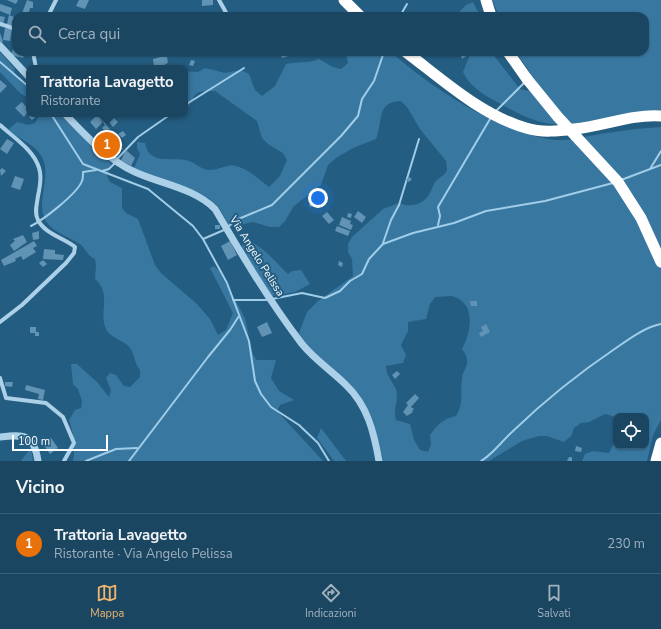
<!DOCTYPE html>
<html lang="it">
<meta charset="utf-8">
<style>
:root{--surface:#1b4662;--page:#244d68;--text:#f1f3f6;--muted:#a0b1be;--line:#395e77;--accent:#f2b66f}
body{margin:0;font-family:"Nunito Sans",sans-serif;background:var(--page);color:var(--text)}
.controls{position:absolute;right:12px;bottom:12px;display:grid;overflow:hidden;border-radius:8px;box-shadow:0 1px 3px #0004}
.controls button{width:36px;height:36px;display:grid;place-items:center;padding:0;border:0;border-bottom:1px solid var(--line);background:var(--surface);color:var(--text);font:20px sans-serif}
.scale{position:absolute;left:12px;bottom:10px;width:96px;box-sizing:border-box;padding-left:4px;border:2px solid #fff;border-top:0;font-size:11px;line-height:14px;white-space:nowrap;color:#fff;-webkit-text-stroke:3px #245d82;paint-order:stroke}
.you{position:absolute;left:318px;top:198px;width:14px;height:14px;margin:-10px;border:3px solid #fff;border-radius:50%;background:#1a73e8;box-shadow:0 0 0 6px #1a73e833}
.badge{display:grid;place-items:center;width:26px;height:26px;border-radius:50%;background:var(--accent);color:#fff;font-size:13px;font-weight:700}
.pin{position:absolute;translate:-50% -50%;border:2px solid #fff;box-shadow:0 1px 4px #0006}
.popup{position:absolute;left:26px;top:65px;width:162px;height:52px;box-sizing:border-box;display:grid;place-content:center;border-radius:8px;background:var(--surface);filter:drop-shadow(0 1px 3px #0005);font-size:13px;white-space:nowrap;color:var(--muted)}
.popup b{font-size:15px;color:var(--text)}
.popup::after{content:'';position:absolute;left:50%;top:100%;margin-left:-8px;border:8px solid transparent;border-top-color:var(--surface)}
.list{margin:0;padding:0;list-style:none}
h2{display:flex;justify-content:space-between;align-items:center;height:52px;margin:0;padding:0 16px;font-size:17px}
h2 small{font-size:13px;font-weight:400;color:var(--muted)}
.list li{display:grid;grid-template-columns:26px 1fr auto;gap:12px;align-items:center;box-sizing:border-box;height:60px;padding:0 16px;border-top:1px solid var(--line)}
.list b{display:block;font-size:15px;white-space:nowrap}
.list p{margin:0;font-size:13px;white-space:nowrap;color:var(--muted)}
.list em{font-size:13px;font-style:normal;color:var(--muted)}
.icon{flex:none;width:22px;height:22px;fill:none;stroke:currentColor;stroke-width:2;stroke-linecap:round;stroke-linejoin:round}
.map{position:relative;flex:none;width:661px;height:461px;overflow:hidden}
.search{position:absolute;background:var(--surface);box-shadow:0 1px 3px #0004;left:12px;right:12px;top:12px;height:44px;display:flex;align-items:center;gap:10px;box-sizing:border-box;padding:0 14px;border-radius:12px;color:var(--muted);font-size:15px}
.sheet{height:112px;background:var(--surface)}
nav{display:flex;justify-content:space-around;align-items:center;box-sizing:border-box;height:56px;border-top:1px solid var(--line);background:var(--surface);font-size:11px;color:var(--muted)}
nav a{display:grid;justify-items:center;gap:2px}
nav .on{color:var(--accent)}
.map>svg:first-child{display:block}
</style>
<div class="map">
<svg width="661" height="461" viewBox="0 0 661 461">
<rect width="100%" height="100%" fill="#245d82"/>
<!-- green -->
<g fill="#3877a0" fill-rule="evenodd">
<path d="M 492,0 L 661,0 L 661,110 C 632,115 580,128 552,124 C 534,122 515,112 499,103 C 485,96 469,86 463,72 L 469,57 L 467,52 L 491,52 L 520,89 L 528,91 C 538,75 525,67 516,52 L 645,52 L 645,16 L 499,16 Z"/>
<polygon points="473,2 480,16 461,16 460,11 466,5"/>
<polygon points="0,52 14,68 15,74 19,80 29,88 29,99 20,93 0,72"/>
<path d="M 346,52 L 391,52 C 430,87 503,135 555,140 C 573,141 590,135 607,133 C 625,130 643,128 661,127 L 661,420 L 653,435 L 647,461 L 582,461 L 585,454 L 593,451 L 609,453 L 616,439 L 616,446 L 646,446 L 646,416 L 616,417 L 605,414 L 589,422 L 581,423 L 574,428 L 571,436 L 564,442 L 547,436 L 539,436 L 522,441 L 489,461 L 383,461 L 373,420 L 360,397 L 305,343 L 299,333 L 307,312 L 318,301 L 353,276 L 352,259 L 348,252 L 348,244 L 352,237 L 383,209 L 399,203 C 411,208 423,205 430,193 C 432,190 433,184 436,181 C 440,177 444,176 447,170 L 446,161 L 420,129 L 407,107 L 401,101 C 376,101 383,123 376,139 L 353,148 L 336,158 L 328,165 L 321,185 L 294,206 L 285,221 L 279,227 L 270,227 L 253,222 L 230,227 L 218,206 L 208,198 L 134,168 L 140,154 L 137,148 L 137,142 L 145,143 C 149,165 169,157 185,160 C 194,161 202,171 211,170 C 218,170 228,164 235,166 C 247,168 259,179 269,187 L 280,176 L 287,160 L 283,153 L 268,144 L 262,138 L 257,121 L 215,91 C 188,90 197,97 185,112 L 185,71 L 198,72 L 205,68 L 225,73 L 241,70 L 249,74 L 255,90 L 262,96 L 275,86 L 286,64 C 297,61 308,64 319,59 L 333,67 L 341,69 L 348,63 ZM 451,296 C 476,301 472,331 462,349 C 465,353 468,358 467,364 C 466,369 462,373 462,379 C 460,391 464,404 456,416 C 444,418 437,425 430,435 L 431,444 L 428,452 L 420,450 L 414,440 L 410,424 L 396,420 C 393,408 397,406 397,395 C 397,384 386,379 386,366 L 403,363 L 406,355 L 401,345 L 408,331 L 408,322 L 426,319 L 430,304 L 435,297 Z"/>
<path d="M 40,114 L 59,114 L 104,156 L 111,164 L 107,176 L 110,182 L 122,188 L 122,208 L 126,213 L 138,219 L 155,265 L 161,273 L 197,304 L 210,319 L 218,335 L 226,330 L 233,313 L 210,268 L 214,266 L 219,271 C 227,287 238,303 245,319 C 249,331 249,352 257,360 L 276,360 L 271,378 L 279,391 L 294,400 L 280,405 L 277,411 L 323,461 L 73,461 C 76,447 73,433 69,420 L 75,410 L 81,408 L 82,401 L 78,389 L 73,384 L 71,364 L 77,364 L 97,382 L 109,397 L 111,390 L 106,378 L 110,373 L 116,375 L 124,386 L 130,387 L 140,377 L 140,370 C 134,363 135,355 130,348 C 125,341 113,339 107,331 C 97,315 113,295 95,279 L 96,266 L 95,259 C 86,255 86,248 80,244 C 71,238 60,235 51,227 C 31,209 52,182 43,159 C 37,144 15,138 9,129 L 17,122 L 28,125 L 35,123 Z"/>
<path d="M 246,241 C 260,242 277,264 288,274 L 292,271 L 301,270 L 310,284 L 295,292 L 272,296 L 241,248 Z"/>
<polygon points="321,428 346,461 334,461 317,438"/>
<polygon points="31,448 33,461 21,461"/>
</g>
<g fill="none" stroke-linecap="round" stroke-linejoin="round">
<!-- stream -->
<g stroke="#a0cde8" stroke-width="2">
<polyline points="400,16 407,4"/>
<polyline points="0,62 29,87"/>
<polyline points="185,105 244,68"/>
<polyline points="497,110 524,83"/>
<polyline points="51,114 83,164 148,189 193,226 203,239 227,283 249,341 255,381 261,394 271,407 299,425 318,443 329,461"/>
<polyline points="117,159 138,137 171,114"/>
<polyline points="650,169 661,151"/>
<polyline points="102,171 109,169 115,163"/>
<polyline points="621,180 661,165"/>
<polyline points="438,225 440,216 438,207 490,119"/>
<path d="M 31,226 C 43,220 77,194 82,181 C 83,179 83,175 83,172 L 96,170"/>
<polyline points="203,239 224,230 236,220 272,205 341,136 358,116 362,99 374,81 384,52"/>
<polyline points="383,243 391,220 399,205 419,139"/>
<polyline points="272,299 302,293 325,298 340,291 350,281 362,274 369,259 383,244 413,233 454,223 486,211 545,201 613,183"/>
<polyline points="233,300 268,300"/>
<polyline points="86,461 116,449 137,448"/>
<polyline points="129,461 208,357 230,330 239,316"/>
<path d="M 481,461 C 493,454 501,442 512,432 C 544,401 579,373 616,348 C 629,339 645,327 661,324"/>
</g>
</g>
<!-- building -->
<g fill="#6193b4">
<polygon points="7,0 18,0 16,4"/>
<polygon points="27,0 33,2 33,8 30,8 28,16 21,16"/>
<polygon points="79,0 89,0 85,9 76,6"/>
<polygon points="202,0 213,0 213,5 202,6"/>
<polygon points="0,4 12,8 10,15 0,11"/>
<polygon points="9,15 14,17 11,26 7,24"/>
<polygon points="0,16 5,17 3,24 0,23"/>
<polygon points="5,28 12,29 10,41 3,40"/>
<polygon points="0,33 3,42 0,44"/>
<polygon points="16,40 16,52 25,52 23,58 11,55"/>
<polygon points="280,52 295,52 295,54 282,58"/>
<polygon points="464,53 466,56 462,59 461,55"/>
<polygon points="160,57 167,57 168,63 165,64 165,67 154,68 153,59"/>
<polygon points="191,60 195,61 193,66 189,65"/>
<polygon points="0,80 7,86 0,93"/>
<polygon points="22,102 29,110 24,117 15,108"/>
<polygon points="32,114 39,114 32,120 29,117"/>
<polygon points="98,114 110,114 118,122 113,127 109,122 106,125 110,129 106,132 102,128 105,125 101,119 102,123 96,129 90,122"/>
<polygon points="123,131 126,135 122,138 118,134"/>
<polygon points="114,136 116,139 119,138 123,145 121,146 123,149 114,154 107,140"/>
<polygon points="7,139 14,143 7,154 0,149"/>
<polygon points="126,150 135,158 131,166 121,160"/>
<polygon points="2,168 6,171 1,176 0,170"/>
<polygon points="15,176 24,179 20,190 11,187"/>
<polygon points="409,177 412,179 409,182 406,180"/>
<polygon points="313,202 314,206 310,207 309,204"/>
<polygon points="358,211 366,217 362,223 354,217"/>
<polygon points="327,212 334,220 329,224 322,216"/>
<polygon points="348,213 352,214 351,218 347,217"/>
<polygon points="342,217 351,221 350,224 353,225 351,230 339,225"/>
<rect x="215" y="225" width="5" height="4"/>
<polygon points="337,226 350,231 348,236 335,231"/>
<polygon points="39,231 39,239 33,240 32,233"/>
<polygon points="23,235 27,242 14,251 10,245 15,241 13,239"/>
<polygon points="34,241 37,246 33,248 36,252 23,260 21,256 15,259 16,261 4,266 1,260"/>
<polygon points="230,241 237,255 228,260 221,246"/>
<polygon points="44,249 55,250 55,254 64,255 63,260 43,259"/>
<polygon points="43,260 47,264 43,267 39,263"/>
<polygon points="339,261 343,263 342,267 338,265"/>
<polygon points="470,301 477,301 477,306 471,306"/>
<polygon points="267,322 272,333 262,337 257,327"/>
<polygon points="486,324 490,332 481,337 479,333 483,331 481,327"/>
<polygon points="30,327 36,327 36,332 39,332 39,336 35,336 35,333 30,333"/>
<polygon points="397,371 400,374 395,379 392,375"/>
<polygon points="5,382 13,382 12,387 5,386"/>
<polygon points="26,385 45,390 43,400 38,399 39,394 25,390"/>
<polygon points="415,394 419,398 411,407 414,409 412,411 413,412 407,416 403,412 408,405 406,403"/>
<polygon points="51,438 58,448 50,454 43,444"/>
<polygon points="576,446 582,448 581,452 575,451"/>
<polygon points="569,457 572,457 572,461 567,461"/>
</g>
<g fill="none" stroke-linecap="round" stroke-linejoin="round">
<!-- minor -->
<g stroke="#acd0e7" stroke-width="4">
<polyline points="219,0 228,16"/>
<polyline points="48,16 56,0"/>
<polyline points="0,24 13,28"/>
<polyline points="33,52 36,68"/>
<path d="M 0,125 C 13,137 34,150 39,168 C 42,176 40,187 38,196 C 37,204 34,213 38,220 C 45,234 64,238 75,247 L 74,253 L 66,263 L 22,305 L 0,322"/>
<polyline points="0,378 6,398 46,403 63,417 74,443 64,461"/>
</g>
<!-- tertiary -->
<g stroke="#acd0e7" stroke-width="7">
<polyline points="0,46 29,77"/>
<path d="M 65,114 C 85,135 108,160 135,172 C 161,184 194,188 215,209 C 242,255 269,301 302,344 C 315,360 332,371 346,385 C 368,406 374,433 379,461"/>
<path d="M 0,437 C 24,434 34,434 38,461"/>
</g>
<!-- motorway -->
<g stroke="#fff" stroke-width="11">
<polyline points="344,0 360,16"/>
<polyline points="486,0 491,16"/>
<path d="M 406,52 C 443,80 481,115 526,128 C 542,133 559,131 574,129 C 604,126 631,114 661,116"/>
<polyline points="508,52 527,79"/>
<polyline points="656,461 661,443"/>
</g>
<!-- motorway-bridge -->
<polyline stroke="#fff" stroke-width="11" points="527,79 558,117 618,182 641,218 661,262"/>
</g>
<g text-anchor="middle" dominant-baseline="central" stroke-width="4" stroke-linejoin="round" paint-order="stroke">
<!-- street labels -->
<g font-size="11" fill="#fff" stroke="#245d82">
<text transform="translate(257 256) rotate(58)">Via Angelo Pelissa</text>
</g>
</g>
</svg>
<div class="controls">
<button><svg class="icon" aria-label="locate" viewBox="0 0 24 24"><circle cx="12" cy="12" r="6"/><path d="M12 2v4M12 18v4M2 12h4M18 12h4"/></svg></button>
</div>
<div class="scale">100 m</div>
<div class="you"></div>
<div class="pin badge" style="left:107px;top:145px;background:#e8710a">1</div>
<div class="popup"><b>Trattoria Lavagetto</b>Ristorante</div>
<div class="search"><svg class="icon" aria-label="search" viewBox="0 0 24 24"><circle cx="10" cy="10" r="6"/><path d="M15 15l6 6"/></svg>Cerca qui</div>
</div>
<section class="sheet">
<h2>Vicino<small></small></h2>
<ul class="list">
<li><span class="badge" style="background:#e8710a">1</span><div><b>Trattoria Lavagetto</b><p>Ristorante · Via Angelo Pelissa</p></div><em>230 m</em></li>
</ul>
</section>
<nav>
<a class="on"><svg class="icon" aria-label="map" viewBox="0 0 24 24"><path d="M3 6l6-2 6 2 6-2v14l-6 2-6-2-6 2zM9 4v14M15 6v14"/></svg>Mappa</a>
<a><svg class="icon" aria-label="directions" viewBox="0 0 24 24"><path d="M12 3l9 9-9 9-9-9zM9 14v-3h6M13 9l2 2-2 2"/></svg>Indicazioni</a>
<a><svg class="icon" aria-label="saved" viewBox="0 0 24 24"><path d="M7 4h10v16l-5-4-5 4z"/></svg>Salvati</a>
</nav>
